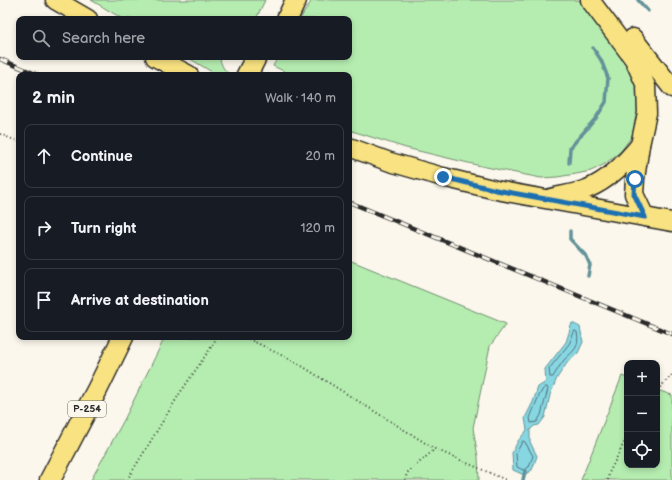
<!DOCTYPE html>
<meta charset="utf-8">
<style>
:root{--surface:#171b24;--page:#242831;--text:#f1f3f6;--muted:#9ea1a6;--line:#363941}
body{margin:0;font-family:"Balsamiq Sans",sans-serif;background:var(--page);color:var(--text)}
.controls{position:absolute;right:12px;bottom:12px;display:grid;overflow:hidden;border-radius:8px;box-shadow:0 2px 6px #0003}
.controls button{width:36px;height:36px;display:grid;place-items:center;padding:0;border:0;border-bottom:1px solid var(--line);background:var(--surface);color:var(--text);font:20px sans-serif}
.stop{position:absolute;width:12px;height:12px;margin:-9px;border:3px solid #1f6fb2;border-radius:50%;background:#fff}
.stop.end{background:#1f6fb2;border-color:#fff;box-shadow:0 1px 4px #0008}
.list{margin:0;padding:0;list-style:none}
h2{display:flex;justify-content:space-between;align-items:center;height:52px;margin:0;padding:0 16px;font-size:17px}
h2 small{font-size:13px;font-weight:400;color:var(--muted)}
.list li{display:grid;grid-template-columns:26px 1fr auto;gap:12px;align-items:center;box-sizing:border-box;height:64px;margin:0 8px 8px;padding:0 8px;border:1px solid var(--line);border-radius:8px}
.list b{display:block;font-size:15px;white-space:nowrap}
.list em{font-size:13px;font-style:normal;color:var(--muted)}
.icon{flex:none;width:22px;height:22px;fill:none;stroke:currentColor;stroke-width:2;stroke-linecap:round;stroke-linejoin:round}
.map{position:relative;flex:none;width:672px;height:480px;overflow:hidden}
.search{position:absolute;background:var(--surface);box-shadow:0 2px 6px #0003;left:16px;top:16px;width:336px;height:44px;display:flex;align-items:center;gap:10px;box-sizing:border-box;padding:0 14px;border-radius:8px;color:var(--muted);font-size:15px}
.panel{position:absolute;background:var(--surface);box-shadow:0 2px 6px #0003;left:16px;top:72px;width:336px;height:268px;border-radius:8px}
.map>svg:first-child{display:block}
</style>
<div class="map">
<svg width="672" height="480" viewBox="0 0 672 480">
<rect width="100%" height="100%" fill="#fbf7ec"/>
<filter id="ink" filterUnits="userSpaceOnUse"><feTurbulence type="fractalNoise" baseFrequency=".025" numOctaves="2"/><feDisplacementMap in="SourceGraphic" scale="8" xChannelSelector="R" yChannelSelector="G"/><feConvolveMatrix kernelMatrix="1 2 1 2 8 2 1 2 1" color-interpolation-filters="sRGB"/></filter>
<g filter="url(#ink)">
<!-- green -->
<g fill="#b5edb0" stroke="#708c6e">
<polygon points="91,0 265,0 256,19 123,19"/>
<polygon points="312,0 579,0 629,65 639,85 638,119 632,136 621,151 605,164 591,171 576,174 557,177 541,178 481,166 406,148 349,130 349,75 292,75 273,66 278,57 349,57 349,19 300,19"/>
<path d="M 187,57 L 220,57 C 220,64 225,72 231,75 L 217,75 Z"/>
<polygon points="349,260 506,324 490,346 473,428 478,457 479,480 91,480 124,420 165,337 349,337"/>
<polygon points="622,376 627,378 627,465 657,465 657,390 672,395 672,480 581,480"/>
</g>
<!-- water -->
<polygon fill="#87d7e3" stroke="#629299" points="572,323 580,327 583,342 578,353 567,363 557,378 550,395 545,417 539,425 534,426 530,430 530,442 537,456 532,470 524,475 513,470 512,453 518,441 527,430 525,418 533,402 538,387 546,382 545,369 566,342"/>
<g fill="none" stroke-linecap="round" stroke-linejoin="round">
<!-- shore -->
<g stroke="#507075" stroke-width="1">
<path d="M 575,331 L 577,332 C 580,348 574,350 564,360 C 560,365 556,372 553,377 L 550,377 L 549,369 L 569,344 Z"/>
<path d="M 545,387 L 547,387 L 548,389 L 541,415 L 537,422 L 531,423 L 530,418 C 533,411 540,390 545,387 Z"/>
<polygon points="523,441 525,442 533,456 529,467 523,470 517,467 516,454"/>
</g>
<!-- stream -->
<g stroke="#629299" stroke-width="3.5">
<polyline points="638,0 648,11"/>
<polyline points="569,163 570,148 596,118 606,102 608,78 601,60 593,48"/>
<polyline points="570,231 570,239 586,256 590,265 588,276"/>
<polyline points="523,480 525,471"/>
</g>
<!-- primary casing -->
<g stroke="#2b2b2b" stroke-width="21">
<g id="primary">
<polyline points="55,0 88,19"/>
<polyline points="590,0 634,59 646,86 647,113 640,145 635,179 634,194 645,217"/>
<polyline points="633,38 672,88"/>
<polyline points="155,57 189,75"/>
<polyline points="349,147 390,162 443,177 496,190 672,222"/>
<path d="M 551,198 C 563,195 576,193 587,189 C 609,180 625,163 640,145"/>
</g>
</g>
<!-- highway casing -->
<g stroke="#2b2b2b" stroke-width="23">
<g id="highway">
<polyline points="287,19 296,0"/>
<polyline points="247,75 256,57"/>
<polyline points="50,480 98,388 123,337"/>
</g>
</g>
<!-- path -->
<g stroke="#2b2b2b" stroke-width="2" stroke-dasharray="1 3" stroke-linecap="butt">
<polyline points="0,134 19,142"/>
<polyline points="245,337 297,363 435,449 506,480"/>
<polyline points="657,390 672,375"/>
<polyline points="127,480 180,393 214,343 216,337"/>
<polyline points="405,480 407,473 435,449"/>
<polyline points="608,480 609,473 627,437"/>
</g>
<!-- primary -->
<use href="#primary" stroke="#f8e281" stroke-width="18"/>
<!-- highway -->
<use href="#highway" stroke="#f8e281" stroke-width="20"/>
<!-- rail casing -->
<g stroke="#2b2b2b" stroke-width="4.5">
<g id="rail">
<polyline points="0,59 38,75"/>
<polyline points="349,202 672,334"/>
</g>
</g>
<!-- rail -->
<use href="#rail" stroke="#fbf7ec" stroke-width="3" stroke-dasharray="9" stroke-linecap="butt"/>
</g>
</g>
<g fill="none" stroke-linecap="round" stroke-linejoin="round" filter="url(#ink)">
<!-- route -->
<polyline stroke="#1f6fb2" stroke-width="5" points="443,177 496,190 645,217 634,194 635,179"/>
</g>
<g text-anchor="middle" dominant-baseline="central" stroke-width="3" stroke-linejoin="round" paint-order="stroke">
<!-- shield labels -->
<rect fill="#fbf7ec" stroke="#696865" stroke-width="1" x="68" y="401" width="38" height="16" rx="3"/>
<g font-size="10" font-weight="bold" fill="#2b2b2b">
<text x="87" y="409">Р-254</text>
</g>
</g>
</svg>
<div class="controls">
<button>+</button>
<button>−</button>
<button><svg class="icon" aria-label="locate" viewBox="0 0 24 24"><circle cx="12" cy="12" r="6"/><path d="M12 2v4M12 18v4M2 12h4M18 12h4"/></svg></button>
</div>
<div class="stop" style="left:635px;top:179px"></div>
<div class="stop end" style="left:443px;top:177px"></div>
<div class="search"><svg class="icon" aria-label="search" viewBox="0 0 24 24"><circle cx="10" cy="10" r="6"/><path d="M15 15l6 6"/></svg>Search here</div>
<section class="panel">
<h2>2 min<small>Walk · 140 m</small></h2>
<ul class="list">
<li><svg class="icon" aria-label="ahead" viewBox="0 0 24 24"><path d="M12 20V5M6 11l6-6 6 6"/></svg><div><b>Continue</b></div><em>20 m</em></li>
<li><svg class="icon" aria-label="right" viewBox="0 0 24 24"><path d="M7 20v-9h11M14 6l5 5-5 5"/></svg><div><b>Turn right</b></div><em>120 m</em></li>
<li><svg class="icon" aria-label="arrive" viewBox="0 0 24 24"><path d="M6 21V4h12l-3 4 3 4H6"/></svg><div><b>Arrive at destination</b></div></li>
</ul>
</section>
</div>
